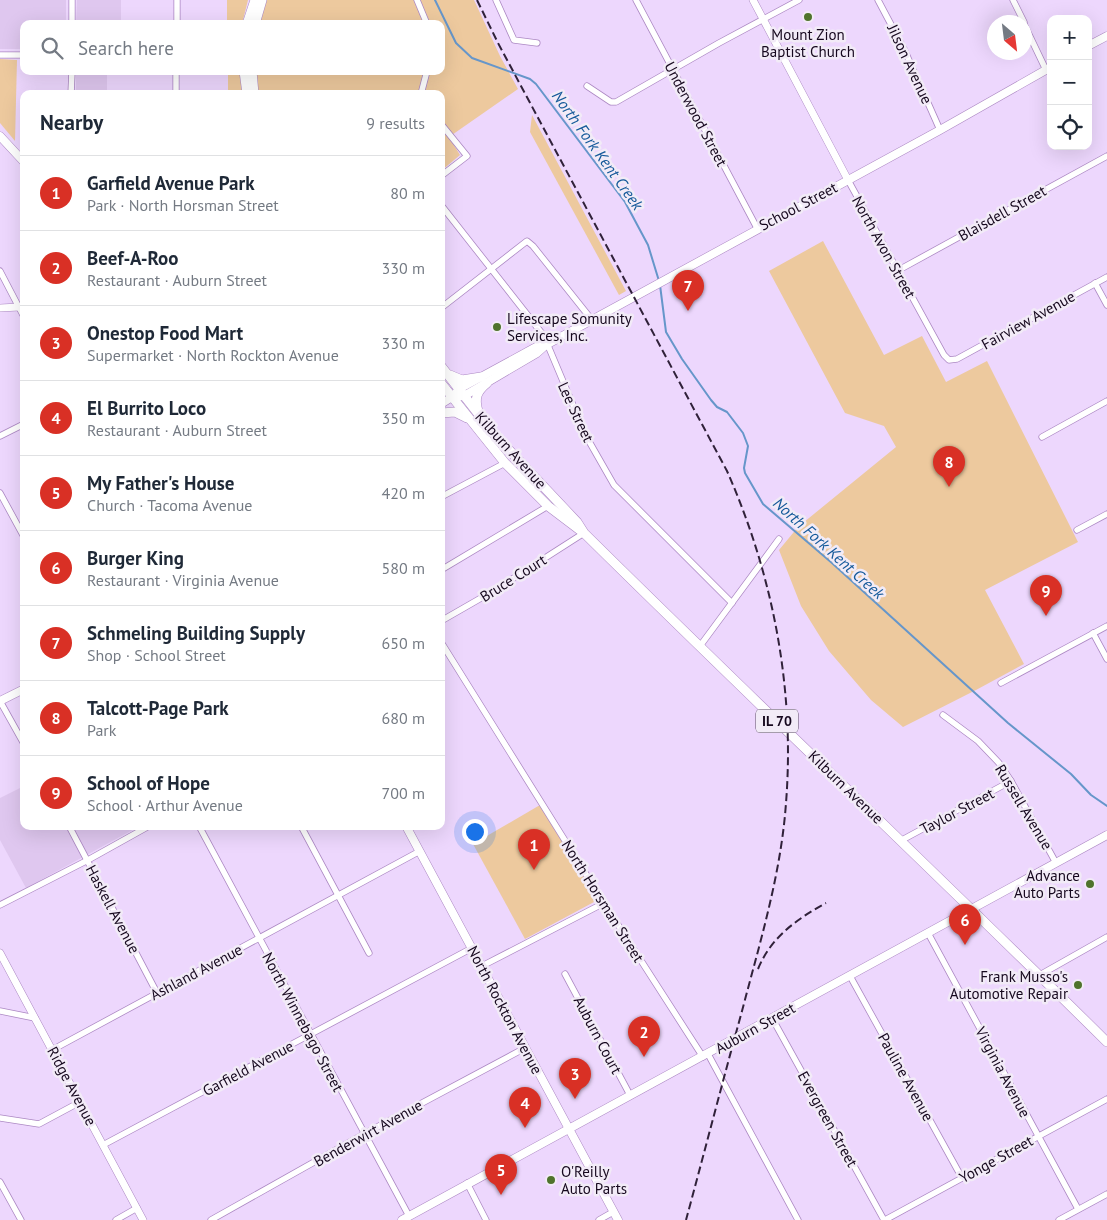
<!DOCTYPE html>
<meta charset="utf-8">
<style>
:root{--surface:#fff;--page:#f6f6f7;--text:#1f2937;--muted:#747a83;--line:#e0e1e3;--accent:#d93025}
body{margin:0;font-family:"PT Sans",sans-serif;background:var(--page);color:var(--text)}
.controls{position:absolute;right:15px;top:15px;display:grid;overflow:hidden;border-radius:10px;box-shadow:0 5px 20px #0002}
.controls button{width:45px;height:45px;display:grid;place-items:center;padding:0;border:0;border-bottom:1px solid var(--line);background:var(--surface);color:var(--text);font:25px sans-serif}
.compass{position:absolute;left:987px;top:15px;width:45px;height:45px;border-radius:50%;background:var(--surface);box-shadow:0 5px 20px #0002;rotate:152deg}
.you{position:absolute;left:474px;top:831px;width:18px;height:18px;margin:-12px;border:4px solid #fff;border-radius:50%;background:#1a73e8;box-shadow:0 0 0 8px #1a73e833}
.badge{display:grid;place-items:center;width:32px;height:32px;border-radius:50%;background:var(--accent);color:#fff;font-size:16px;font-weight:700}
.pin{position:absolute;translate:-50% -41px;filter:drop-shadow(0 1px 2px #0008)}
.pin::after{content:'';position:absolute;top:26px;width:18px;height:15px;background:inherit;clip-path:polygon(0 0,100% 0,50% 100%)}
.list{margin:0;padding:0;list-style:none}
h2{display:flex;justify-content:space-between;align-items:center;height:65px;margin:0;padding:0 20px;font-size:21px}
h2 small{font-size:16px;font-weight:400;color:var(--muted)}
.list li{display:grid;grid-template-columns:32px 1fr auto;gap:15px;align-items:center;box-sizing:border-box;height:75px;padding:0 20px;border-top:1px solid var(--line)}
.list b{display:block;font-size:19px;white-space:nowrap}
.list p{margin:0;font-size:16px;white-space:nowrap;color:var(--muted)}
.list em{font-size:16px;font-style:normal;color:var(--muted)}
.icon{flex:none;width:28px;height:28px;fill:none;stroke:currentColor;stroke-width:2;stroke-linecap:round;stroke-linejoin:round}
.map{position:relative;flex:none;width:1107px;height:1220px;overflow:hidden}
.search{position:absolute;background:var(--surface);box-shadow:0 5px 20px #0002;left:20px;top:20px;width:425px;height:55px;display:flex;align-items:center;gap:12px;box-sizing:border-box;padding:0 18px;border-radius:10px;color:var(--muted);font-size:19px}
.panel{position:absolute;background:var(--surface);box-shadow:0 5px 20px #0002;left:20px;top:90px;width:425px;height:740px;border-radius:10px}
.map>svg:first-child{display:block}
</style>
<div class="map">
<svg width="1107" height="1220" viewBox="0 0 1107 1220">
<rect width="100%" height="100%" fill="#edd7fd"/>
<!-- built -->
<g fill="#dfc7ef">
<polygon points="0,0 66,0 66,24 24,24 24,49 0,49"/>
<polygon points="77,0 121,0 121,24 76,24"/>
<polygon points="76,71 107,71 107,93 76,91"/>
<polygon points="24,786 24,826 140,826 26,888 0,840 0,798"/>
</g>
<!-- green -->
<g fill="#edc99e">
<polygon points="227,0 248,0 242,24 227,24"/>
<polygon points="266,0 474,0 500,56 518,89 449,137 460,155 441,171 441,94 258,94 255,71 441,71 441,24 259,24"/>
<polygon points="0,59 17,60 15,141 0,123"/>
<polygon points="228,71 241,71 243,94 228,94"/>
<polygon points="532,115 626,291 619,295 530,132"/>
<polygon points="823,241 884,355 922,336 946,382 987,361 1078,542 985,590 1024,664 976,690 903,727 871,700 829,651 801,606 779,550 798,527 896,447 884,426 845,413 769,271"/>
<polygon points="540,805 597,899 594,902 525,939 473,844"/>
</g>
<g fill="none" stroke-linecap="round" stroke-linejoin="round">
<!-- stream -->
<g stroke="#6696ca" stroke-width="2">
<polyline points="435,0 456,43 472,58 530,79 536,84 625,202 648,245 659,281"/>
<polyline points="660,285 666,332 682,359 711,400 717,407 727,412 743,433 748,446 744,468 745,473 763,504 832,563 1008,723 1071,774 1091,795 1107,806"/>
</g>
<!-- minor casing -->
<g stroke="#ac88c3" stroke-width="7">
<g id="minor">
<polyline points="417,0 427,24"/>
<polyline points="496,0 514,40 537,43"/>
<polyline points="636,0 757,228"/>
<polyline points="878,0 904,49 940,130"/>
<polyline points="1013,0 1024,22"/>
<polyline points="72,24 72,0"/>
<polyline points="177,24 177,0"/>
<polyline points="1024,24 1046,70"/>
<polyline points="0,55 24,55"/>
<polyline points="587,86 611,102 616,102 719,43 799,0"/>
<polyline points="71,94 72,71"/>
<polyline points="176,94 176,71"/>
<polyline points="421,94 427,71"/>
<polyline points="441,124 467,156 441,176"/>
<polyline points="848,180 944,355 949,360 957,359 1107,277"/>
<polyline points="441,205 544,336 586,436 614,485 732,603"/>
<polyline points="0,271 24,317"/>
<polyline points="897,271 1107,156"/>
<polyline points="1095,283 1107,305"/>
<polyline points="441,308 527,241 533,246 592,320"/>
<polyline points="0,436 24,424"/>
<polyline points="1042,437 1107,401"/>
<polyline points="0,493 24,537"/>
<polyline points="441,497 505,463"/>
<polyline points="1077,530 1107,514"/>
<polyline points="441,570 548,506"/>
<polyline points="441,621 495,590 584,533"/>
<polyline points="1093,633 1107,659"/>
<polyline points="441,642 604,903 703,1057"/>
<polyline points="700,646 779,539"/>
<polyline points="1001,683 1107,626"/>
<polyline points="0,701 24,744"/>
<polyline points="943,715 978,741 999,763 1011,781 1056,863"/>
<polyline points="69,826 157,993"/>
<polyline points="199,826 409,1216"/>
<polyline points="301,826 369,953"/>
<polyline points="902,840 1011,781"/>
<polyline points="0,905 88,860 149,826"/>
<polyline points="928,933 1078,1209"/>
<polyline points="482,966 604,903"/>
<polyline points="565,974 630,1095"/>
<polyline points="850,976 962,1178"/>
<polyline points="1038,976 1107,937"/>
<polyline points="0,1011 35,1018"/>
<polyline points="772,1018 884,1220"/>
<polyline points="52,1050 420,851"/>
<polyline points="708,1054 798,1220"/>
<polyline points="0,1118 39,1124 80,1102"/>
<polyline points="103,1145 472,948"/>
<polyline points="0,1182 21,1220"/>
<polyline points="467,1183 486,1220"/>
<polyline points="116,1220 137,1208"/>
<polyline points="211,1220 364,1134 525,1048"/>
<polyline points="599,1220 613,1212"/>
<polyline points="885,1220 1107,1099"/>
<polyline points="1059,1220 1107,1194"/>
</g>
</g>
<!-- tertiary casing -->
<g stroke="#ac88c3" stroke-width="8">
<g id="tertiary">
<polyline points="753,0 848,180"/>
<polyline points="0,308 19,307 24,305"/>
<polyline points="0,953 143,1220"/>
</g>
</g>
<!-- secondary casing -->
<g stroke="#ac88c3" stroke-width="9">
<g id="secondary">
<polyline points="1088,46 1107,36"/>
<polyline points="0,136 24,162"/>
<polyline points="456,393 459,389 536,347 546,345"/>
<polyline points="441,404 452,397 464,396 537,353 546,345 940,130 1051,67"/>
<polyline points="0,701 24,689"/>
<polyline points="406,826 618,1220"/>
<polyline points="402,1220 1107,835"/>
</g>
</g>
<!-- primary casing -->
<g stroke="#ac88c3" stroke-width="10">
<g id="primary">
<polyline points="247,24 255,0"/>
<polyline points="255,24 262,0"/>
<polyline points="244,71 247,94"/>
<polyline points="252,71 254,94"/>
<path d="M 441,366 L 494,434 L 577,522 L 584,533 C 757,704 934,871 1107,1042"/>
<polyline points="450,375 462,380 481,377"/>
<polyline points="441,383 505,463 548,506 581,531"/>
<path d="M 478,411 C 474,398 477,391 487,383"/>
<polyline points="441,413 455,412 467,418"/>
</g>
</g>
<!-- minor -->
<use href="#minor" stroke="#fff" stroke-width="5.5"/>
<!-- tertiary -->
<use href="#tertiary" stroke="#fff" stroke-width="7"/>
<!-- secondary -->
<use href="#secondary" stroke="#fff" stroke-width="8"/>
<!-- primary -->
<use href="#primary" stroke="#fff" stroke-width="9"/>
<!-- rail -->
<g stroke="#302139" stroke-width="2" stroke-dasharray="8 4" stroke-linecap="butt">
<path d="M 477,0 L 498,43 L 727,471 C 773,575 795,689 786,803 C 781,874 760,942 742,1011 C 723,1080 705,1150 686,1220"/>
<path d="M 758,969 C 771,937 797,919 826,903"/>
</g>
</g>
<!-- markers -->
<g fill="#4f732c" stroke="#f2ebf7" stroke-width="2">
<circle cx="808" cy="17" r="5"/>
<circle cx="497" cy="327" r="5"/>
<circle cx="1090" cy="884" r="5"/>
<circle cx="1078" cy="985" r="5"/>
<circle cx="551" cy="1180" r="5"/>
</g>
<g text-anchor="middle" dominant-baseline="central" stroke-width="5" stroke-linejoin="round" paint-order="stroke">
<!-- shield labels -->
<rect fill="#f2ebf7" stroke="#584c5f" stroke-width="1" x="756" y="709.5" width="42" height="23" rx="4"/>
<g font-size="14" font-weight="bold" fill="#16081e">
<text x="777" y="721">IL 70</text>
</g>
<!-- poi labels -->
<g font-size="15" fill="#16081e" stroke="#f2ebf7" text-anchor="start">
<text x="808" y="34" text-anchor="middle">Mount Zion<tspan x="808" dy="17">Baptist Church</tspan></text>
<text x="507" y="318">Lifescape Somunity<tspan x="507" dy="17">Services, Inc.</tspan></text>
<text x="1080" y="875" text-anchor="end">Advance<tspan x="1080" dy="17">Auto Parts</tspan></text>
<text x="1068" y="976" text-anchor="end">Frank Musso's<tspan x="1068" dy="17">Automotive Repair</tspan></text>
<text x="561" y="1171">O'Reilly<tspan x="561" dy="17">Auto Parts</tspan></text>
</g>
<!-- street labels -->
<g font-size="15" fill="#16081e" stroke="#f2ebf7">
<text transform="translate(910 64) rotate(65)">Jilson Avenue</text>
<text transform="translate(696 114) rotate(62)">Underwood Street</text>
<text transform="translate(798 206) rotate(-28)">School Street</text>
<text transform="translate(1002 213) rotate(-29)">Blaisdell Street</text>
<text transform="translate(884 247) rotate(61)">North Avon Street</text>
<text transform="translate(1028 320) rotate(-29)">Fairview Avenue</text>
<text transform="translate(576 412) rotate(65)">Lee Street</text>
<text transform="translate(511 450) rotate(48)">Kilburn Avenue</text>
<text transform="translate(513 578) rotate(-32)">Bruce Court</text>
<text transform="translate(846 787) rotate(44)">Kilburn Avenue</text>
<text transform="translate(1024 807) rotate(59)">Russell Avenue</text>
<text transform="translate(957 811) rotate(-28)">Taylor Street</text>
<text transform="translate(603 901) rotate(58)">North Horsman Street</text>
<text transform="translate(113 909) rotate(62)">Haskell Avenue</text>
<text transform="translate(196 972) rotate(-28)">Ashland Avenue</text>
<text transform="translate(505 1010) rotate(62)">North Rockton Avenue</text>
<text transform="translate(303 1022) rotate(62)">North Winnebago Street</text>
<text transform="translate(755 1028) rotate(-29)">Auburn Street</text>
<text transform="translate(598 1035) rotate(62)">Auburn Court</text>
<text transform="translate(248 1068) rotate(-28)">Garfield Avenue</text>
<text transform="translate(1003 1072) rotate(62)">Virginia Avenue</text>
<text transform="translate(906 1077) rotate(61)">Pauline Avenue</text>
<text transform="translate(72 1086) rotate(62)">Ridge Avenue</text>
<text transform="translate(828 1119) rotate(61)">Evergreen Street</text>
<text transform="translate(368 1133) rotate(-29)">Benderwirt Avenue</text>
<text transform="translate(996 1159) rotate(-29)">Yonge Street</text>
</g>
<!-- water labels -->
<g font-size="16" font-style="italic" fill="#14599a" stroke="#f2ebf7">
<text transform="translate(598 150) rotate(54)">North Fork Kent Creek</text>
<text transform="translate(829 548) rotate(42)">North Fork Kent Creek</text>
</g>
</g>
</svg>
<div class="controls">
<button>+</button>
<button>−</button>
<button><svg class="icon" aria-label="locate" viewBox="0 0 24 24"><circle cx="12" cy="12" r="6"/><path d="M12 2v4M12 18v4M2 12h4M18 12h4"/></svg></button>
</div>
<svg class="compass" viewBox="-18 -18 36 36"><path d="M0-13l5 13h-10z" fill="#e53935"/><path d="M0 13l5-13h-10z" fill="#747a83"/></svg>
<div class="you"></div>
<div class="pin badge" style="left:534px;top:870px">1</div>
<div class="pin badge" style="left:644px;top:1057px">2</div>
<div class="pin badge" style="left:575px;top:1099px">3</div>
<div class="pin badge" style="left:525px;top:1128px">4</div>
<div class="pin badge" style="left:501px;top:1195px">5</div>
<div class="pin badge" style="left:965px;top:945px">6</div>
<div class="pin badge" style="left:688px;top:311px">7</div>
<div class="pin badge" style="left:949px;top:487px">8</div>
<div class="pin badge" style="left:1046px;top:616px">9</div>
<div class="search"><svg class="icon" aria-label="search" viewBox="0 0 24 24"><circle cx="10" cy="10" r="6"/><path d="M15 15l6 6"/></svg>Search here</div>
<section class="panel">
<h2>Nearby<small>9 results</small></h2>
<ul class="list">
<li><span class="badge">1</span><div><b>Garfield Avenue Park</b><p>Park · North Horsman Street</p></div><em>80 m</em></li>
<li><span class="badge">2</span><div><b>Beef-A-Roo</b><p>Restaurant · Auburn Street</p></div><em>330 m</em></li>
<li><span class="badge">3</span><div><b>Onestop Food Mart</b><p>Supermarket · North Rockton Avenue</p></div><em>330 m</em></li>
<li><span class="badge">4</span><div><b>El Burrito Loco</b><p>Restaurant · Auburn Street</p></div><em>350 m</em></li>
<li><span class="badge">5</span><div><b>My Father's House</b><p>Church · Tacoma Avenue</p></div><em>420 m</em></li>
<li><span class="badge">6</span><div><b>Burger King</b><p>Restaurant · Virginia Avenue</p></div><em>580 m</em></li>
<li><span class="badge">7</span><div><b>Schmeling Building Supply</b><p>Shop · School Street</p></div><em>650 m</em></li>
<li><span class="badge">8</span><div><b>Talcott-Page Park</b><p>Park</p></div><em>680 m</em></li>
<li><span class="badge">9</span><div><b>School of Hope</b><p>School · Arthur Avenue</p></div><em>700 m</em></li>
</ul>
</section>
</div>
